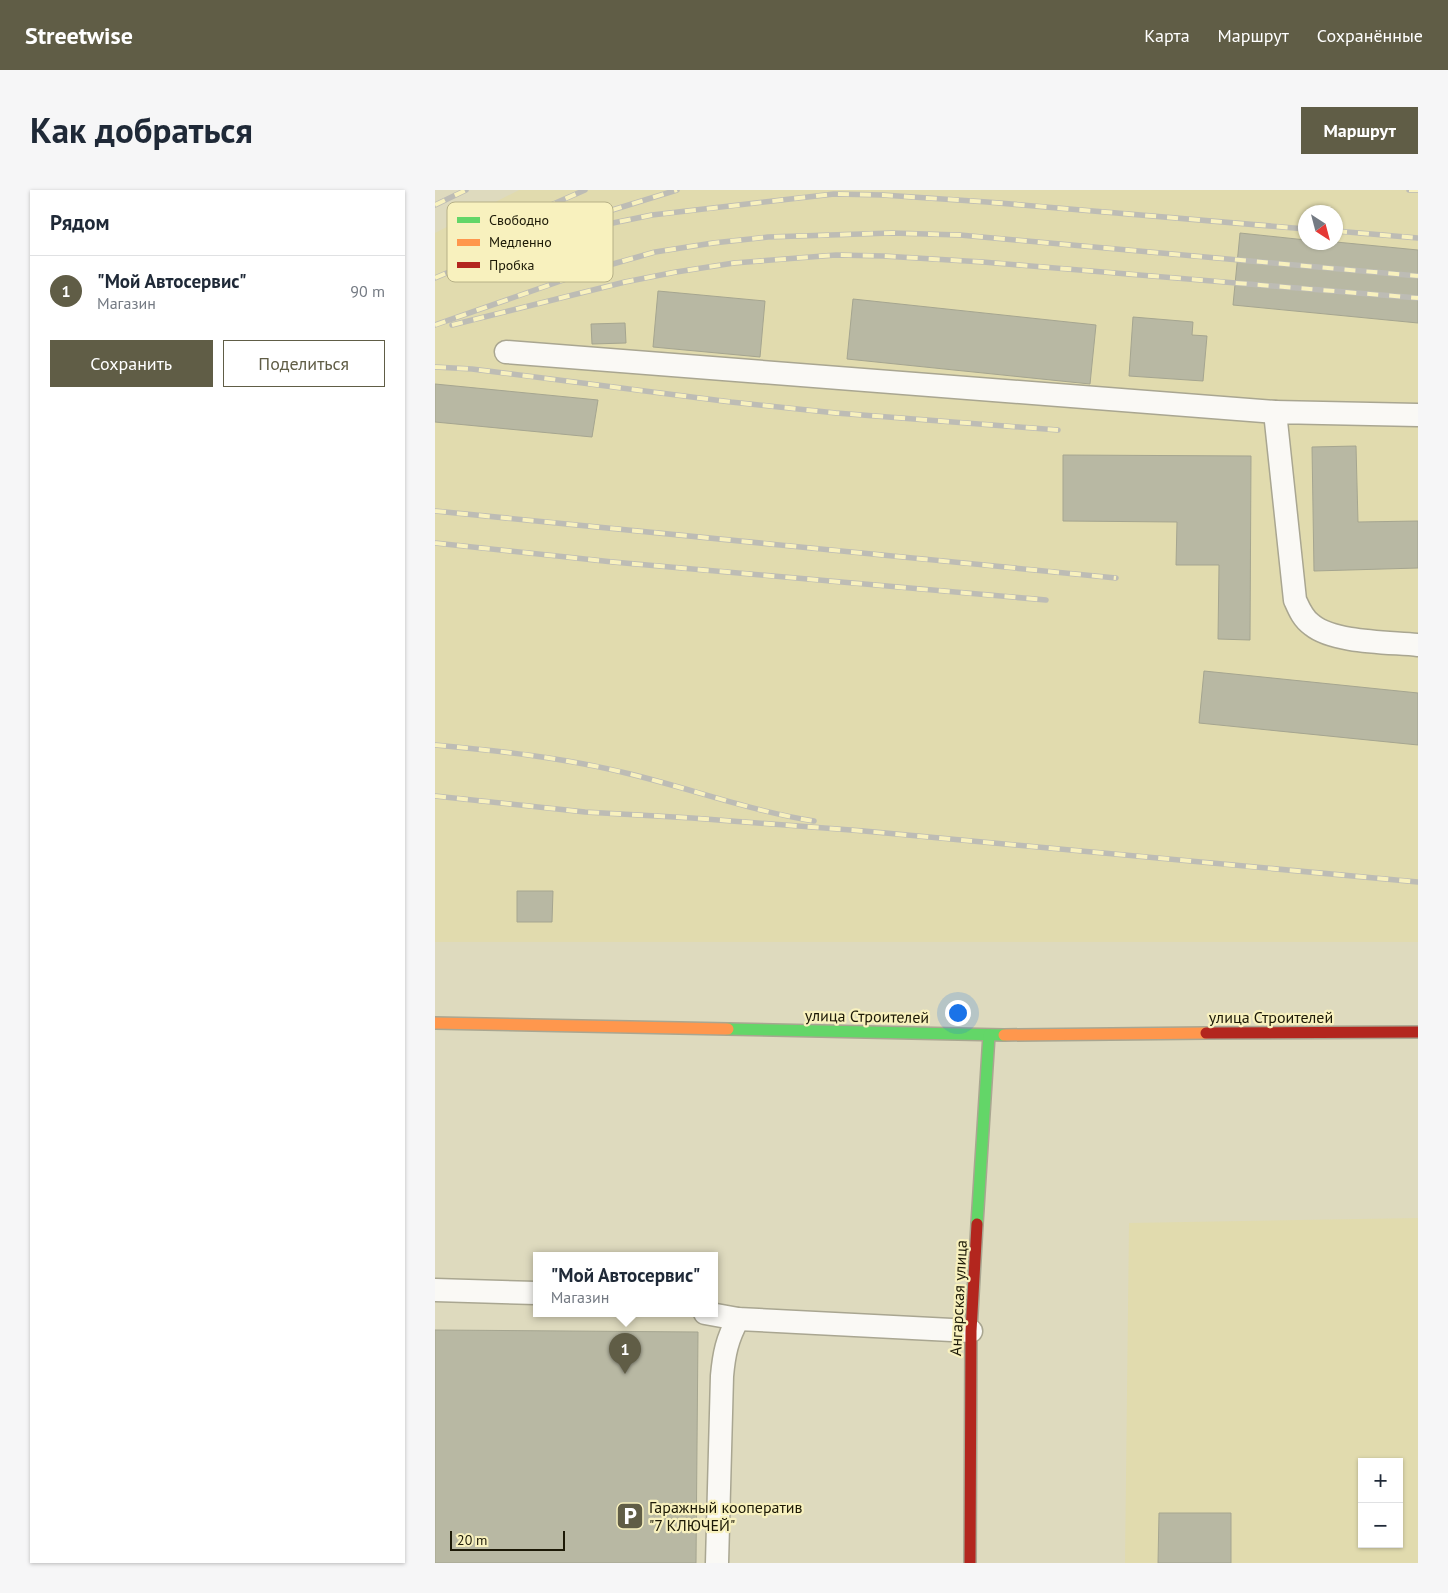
<!DOCTYPE html>
<html lang="ru">
<meta charset="utf-8">
<style>
:root{--surface:#fff;--page:#f6f6f7;--text:#1f2937;--muted:#747a83;--line:#e0e1e3;--accent:#605d46}
body{margin:0;font-family:"PT Sans",sans-serif;background:var(--page);color:var(--text)}
.controls{position:absolute;right:15px;bottom:15px;display:grid;overflow:hidden;border-radius:0px;box-shadow:0 1px 4px #0004}
.controls button{width:45px;height:45px;display:grid;place-items:center;padding:0;border:0;border-bottom:1px solid var(--line);background:var(--surface);color:var(--text);font:25px sans-serif}
.compass{position:absolute;left:863px;top:15px;width:45px;height:45px;border-radius:50%;background:var(--surface);box-shadow:0 1px 4px #0004;rotate:144deg}
.scale{position:absolute;left:15px;bottom:12px;width:115px;box-sizing:border-box;padding-left:5px;border:2px solid #1c1906;border-top:0;font-size:14px;line-height:18px;white-space:nowrap;color:#1c1906;-webkit-text-stroke:4px #f8f1be;paint-order:stroke}
.you{position:absolute;left:522px;top:822px;width:18px;height:18px;margin:-12px;border:4px solid #fff;border-radius:50%;background:#1a73e8;box-shadow:0 0 0 8px #1a73e833}
.badge{display:grid;place-items:center;width:32px;height:32px;border-radius:50%;background:var(--accent);color:#fff;font-size:16px;font-weight:700}
.pin{position:absolute;translate:-50% -41px;filter:drop-shadow(0 1px 2px #0008)}
.pin::after{content:'';position:absolute;top:26px;width:18px;height:15px;background:inherit;clip-path:polygon(0 0,100% 0,50% 100%)}
.popup{position:absolute;left:98px;top:1062px;width:185px;height:65px;box-sizing:border-box;display:grid;place-content:center;border-radius:0px;background:var(--surface);filter:drop-shadow(0 1px 4px #0005);font-size:16px;white-space:nowrap;color:var(--muted)}
.popup b{font-size:19px;color:var(--text)}
.popup::after{content:'';position:absolute;left:50%;top:100%;margin-left:-10px;border:10px solid transparent;border-top-color:var(--surface)}
.list{margin:0;padding:0;list-style:none}
h2{display:flex;justify-content:space-between;align-items:center;height:65px;margin:0;padding:0 20px;font-size:21px}
h2 small{font-size:16px;font-weight:400;color:var(--muted)}
.list li{display:grid;grid-template-columns:32px 1fr auto;gap:15px;align-items:center;box-sizing:border-box;height:70px;padding:0 20px;border-top:1px solid var(--line)}
.list b{display:block;font-size:19px;white-space:nowrap}
.list p{margin:0;font-size:16px;white-space:nowrap;color:var(--muted)}
.list em{font-size:16px;font-style:normal;color:var(--muted)}
.actions{display:flex;gap:10px;padding:15px 20px}
.actions a{flex:1;padding:11px 0;border:1px solid var(--accent);border-radius:0px;text-align:center;font-size:18px;color:var(--accent)}
.actions .main{background:var(--accent);color:#fff}
.map{position:relative;flex:none;width:983px;height:1373px;overflow:hidden;border-radius:0px}
header{display:flex;align-items:center;gap:30px;box-sizing:border-box;height:70px;padding:0 25px;background:var(--accent);color:#fff}
header strong{font-size:24px}
nav{display:flex;gap:28px;margin-inline-start:auto;font-size:18px}
.intro{display:flex;align-items:center;justify-content:space-between;box-sizing:border-box;height:120px;padding:0 30px}
h1{margin:0;font-size:35px}
.button{padding:12px 22px;border-radius:0px;background:var(--accent);color:#fff;font-size:18px;font-weight:700}
main{display:flex;gap:30px;padding:0 30px}
aside{flex:1;background:var(--surface);border-radius:0px;box-shadow:0 1px 4px #0004}
.map>svg:first-child{display:block}
</style>
<header>
<strong>Streetwise</strong>
<nav><a>Карта</a><a>Маршрут</a><a>Сохранённые</a></nav>
</header>
<div class="intro"><h1>Как добраться</h1><a class="button">Маршрут</a></div>
<main>
<aside>
<h2>Рядом<small></small></h2>
<ul class="list">
<li><span class="badge">1</span><div><b>&quot;Мой Автосервис&quot;</b><p>Магазин</p></div><em>90 m</em></li>
</ul>
<div class="actions"><a class="main">Сохранить</a><a>Поделиться</a></div>
</aside>
<div class="map">
<svg width="983" height="1373" viewBox="0 0 983 1373">
<rect width="100%" height="100%" fill="#dedabe"/>
<!-- built -->
<g fill="#e1dbae" fill-rule="evenodd">
<path d="M 84,0 L 983,0 L 983,752 L 0,752 L 0,43 ZM 871,22 L 901,22 L 901,52 L 871,52 Z"/>
<path d="M 983,1028 L 983,1373 L 690,1373 L 694,1033 ZM 927,1272 L 964,1272 L 964,1354 L 927,1354 Z"/>
</g>
<!-- building -->
<g fill="#b8b8a3" stroke="#a5a590">
<polygon points="805,43 871,50 871,52 901,52 983,60 983,133 798,115"/>
<polygon points="223,101 330,111 325,167 218,157"/>
<polygon points="418,109 661,135 655,194 412,169"/>
<polygon points="698,127 758,132 757,145 772,146 768,191 694,186"/>
<polygon points="190,133 191,153 157,154 156,134"/>
<polygon points="0,194 163,210 157,247 0,232"/>
<polygon points="921,256 923,332 983,331 983,378 879,381 877,257"/>
<polygon points="628,265 816,266 815,450 783,449 784,375 741,375 742,332 628,331"/>
<polygon points="769,481 983,503 983,555 764,533"/>
<polygon points="82,701 118,701 117,732 82,732"/>
<polygon points="0,1140 263,1142 261,1373 0,1373"/>
<polygon points="724,1323 796,1323 796,1373 723,1373"/>
</g>
<g fill="none" stroke-linecap="round" stroke-linejoin="round">
<!-- lane casing -->
<g stroke="#a9a691" stroke-width="25">
<g id="lane">
<polyline points="71,162 840,222"/>
<path d="M 983,225 L 840,222 L 860,410 C 864,419 868,429 877,435 C 899,453 955,452 983,455"/>
<polyline points="0,1100 101,1103"/>
<polyline points="270,1123 303,1129 536,1141"/>
<path d="M 282,1373 L 287,1186 C 289,1164 292,1149 303,1129"/>
</g>
</g>
<!-- fast casing -->
<g stroke="#a9a691" stroke-width="14">
<g id="fast">
<polyline points="293,839 569,845"/>
<polyline points="542,1034 554,845"/>
</g>
</g>
<!-- slow casing -->
<g stroke="#a9a691" stroke-width="14">
<g id="slow">
<polyline points="0,833 293,839"/>
<polyline points="569,845 771,843"/>
</g>
</g>
<!-- jam casing -->
<g stroke="#a9a691" stroke-width="14">
<g id="jam">
<polyline points="771,843 983,842"/>
<polyline points="535,1373 536,1141 542,1034"/>
</g>
</g>
<!-- lane -->
<use href="#lane" stroke="#faf9f5" stroke-width="22"/>
<!-- fast -->
<use href="#fast" stroke="#63d668" stroke-width="11"/>
<!-- slow -->
<use href="#slow" stroke="#ff974d" stroke-width="11"/>
<!-- jam -->
<use href="#jam" stroke="#b3261e" stroke-width="11"/>
<!-- rail casing -->
<g stroke="#bdbcb5" stroke-width="5.5">
<g id="rail">
<polyline points="974,0 983,0"/>
<polyline points="0,15 31,0"/>
<polyline points="901,41 983,48"/>
<polyline points="114,43 174,21 242,0"/>
<polyline points="50,44 150,0"/>
<polyline points="16,81 120,48 168,35 217,25 399,4 448,5 552,12 871,39"/>
<polyline points="0,88 21,79"/>
<polyline points="0,135 160,79 220,62 278,53 333,47 457,43 525,45 983,86"/>
<polyline points="17,135 190,92 241,82 299,73 401,65 448,66 548,72 983,108"/>
<polyline points="0,177 37,179 296,212 401,223 623,240"/>
<polyline points="0,321 681,388"/>
<polyline points="0,353 178,372 611,410"/>
<path d="M 0,555 C 66,561 131,568 195,584 C 257,599 316,621 379,631"/>
<polyline points="0,606 150,622 257,628 429,641 983,692"/>
</g>
</g>
<!-- rail -->
<use href="#rail" stroke="#f8f1be" stroke-width="4" stroke-dasharray="11" stroke-linecap="butt"/>
</g>
<!-- icons -->
<defs>
<g id="parking-square" transform="scale(1.4375)"><rect x="-9" y="-9" width="18" height="18" rx="4" fill="#605d46" stroke="#f8f1be"/><path d="M-3.5-5.5H1a3.5 3.5 0 0 1 0 7H-1V5.5H-3.5ZM-1-3.4V-.6H.8a1.4 1.4 0 0 0 0-2.8Z" fill="#fff"/></g>
</defs>
<g fill-rule="evenodd">
<use href="#parking-square" x="195" y="1326"/>
</g>
<g text-anchor="middle" dominant-baseline="central" stroke-width="4.5" stroke-linejoin="round" paint-order="stroke">
<!-- street labels -->
<g font-size="16" fill="#1c1906" stroke="#f8f1be">
<text transform="translate(432 826) rotate(1)">улица Строителей</text>
<text x="836" y="827">улица Строителей</text>
<text transform="translate(523 1108) rotate(-87)">Ангарская улица</text>
</g>
<!-- poi labels -->
<g font-size="16" fill="#1c1906" stroke="#f8f1be" text-anchor="start">
<text x="214" y="1317">Гаражный кооператив<tspan x="214" dy="18">"7 КЛЮЧЕЙ"</tspan></text>
</g>
</g>
<!-- legend -->
<rect x="12" y="12" width="166" height="80" rx="8" fill="#f8f1be" stroke="#b6b087" stroke-width="1"/>
<rect x="22" y="27" width="23" height="6" fill="#63d668"/>
<rect x="22" y="49" width="23" height="7" fill="#ff974d"/>
<rect x="22" y="72" width="23" height="6" fill="#b3261e"/>
<g font-size="14" fill="#1c1906">
<text x="54" y="35">Свободно</text>
<text x="54" y="57">Медленно</text>
<text x="54" y="80">Пробка</text>
</g>
</svg>
<div class="controls">
<button>+</button>
<button>−</button>
</div>
<svg class="compass" viewBox="-18 -18 36 36"><path d="M0-13l5 13h-10z" fill="#e53935"/><path d="M0 13l5-13h-10z" fill="#747a83"/></svg>
<div class="scale">20 m</div>
<div class="you"></div>
<div class="pin badge" style="left:190px;top:1184px">1</div>
<div class="popup"><b>&quot;Мой Автосервис&quot;</b>Магазин</div>
</div>
</main>
